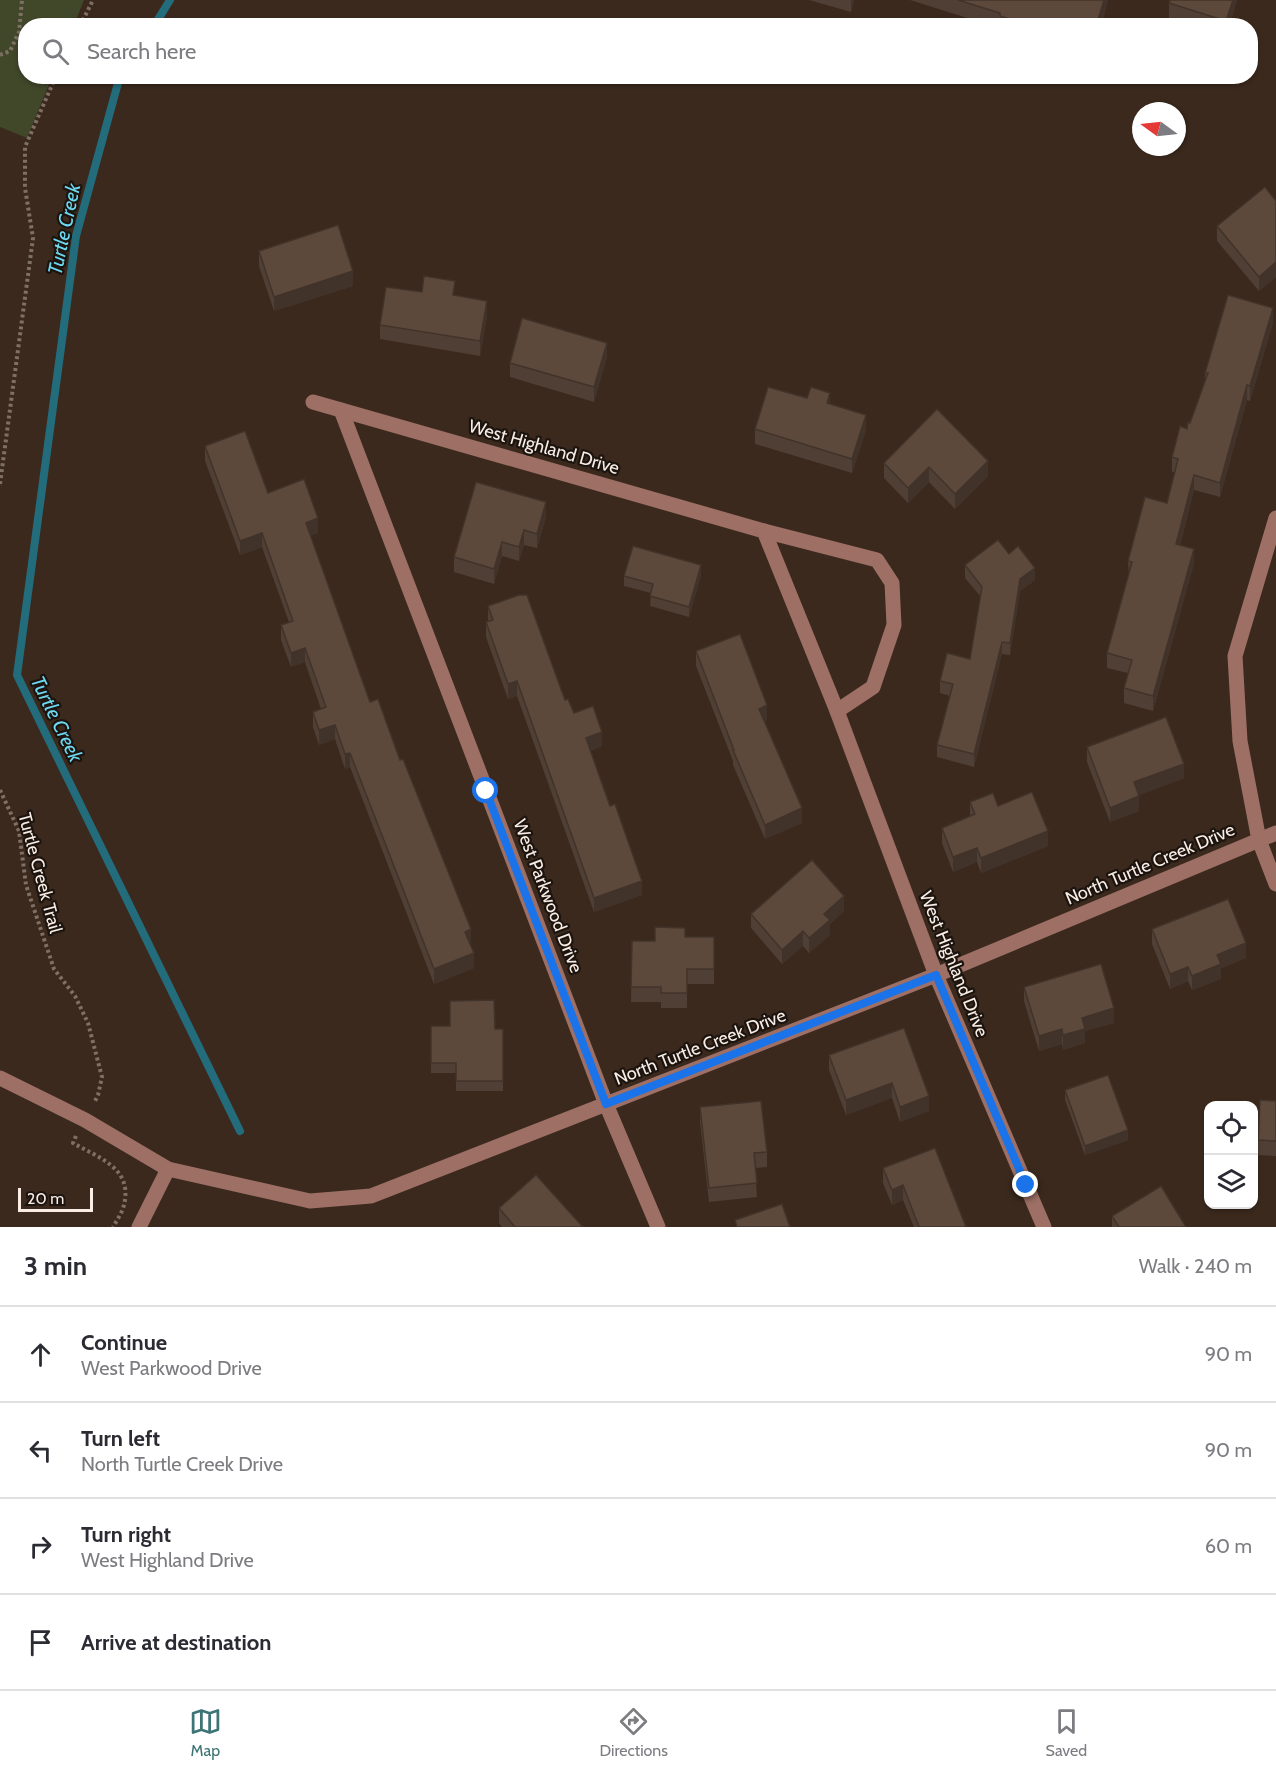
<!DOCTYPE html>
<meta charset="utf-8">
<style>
:root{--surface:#fff;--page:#f7f7f7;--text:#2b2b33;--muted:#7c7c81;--line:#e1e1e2;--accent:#3d7476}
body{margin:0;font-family:Cabin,sans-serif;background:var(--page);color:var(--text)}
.controls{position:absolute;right:18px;bottom:18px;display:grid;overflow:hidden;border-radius:12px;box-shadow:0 2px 4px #0004}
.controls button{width:54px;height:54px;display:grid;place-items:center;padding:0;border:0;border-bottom:2px solid var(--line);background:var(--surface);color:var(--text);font:30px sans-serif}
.compass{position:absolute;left:1132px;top:102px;width:54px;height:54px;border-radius:50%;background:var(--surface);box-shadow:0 2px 4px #0004;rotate:285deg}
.scale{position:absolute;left:18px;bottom:15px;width:75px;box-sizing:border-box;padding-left:6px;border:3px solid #f9ede5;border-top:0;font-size:16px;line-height:21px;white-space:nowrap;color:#f9ede5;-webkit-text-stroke:4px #1c140f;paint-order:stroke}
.stop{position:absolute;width:18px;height:18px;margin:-14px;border:4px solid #1a73e8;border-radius:50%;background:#fff}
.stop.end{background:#1a73e8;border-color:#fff;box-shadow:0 2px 6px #0008}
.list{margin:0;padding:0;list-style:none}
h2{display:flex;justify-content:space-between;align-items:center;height:78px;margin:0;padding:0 24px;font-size:26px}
h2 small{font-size:20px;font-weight:400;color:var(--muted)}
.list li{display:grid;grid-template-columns:39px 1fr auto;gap:18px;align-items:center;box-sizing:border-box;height:96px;padding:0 24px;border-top:2px solid var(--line)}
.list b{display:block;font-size:22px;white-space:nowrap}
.list p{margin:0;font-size:20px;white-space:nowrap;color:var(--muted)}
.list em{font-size:20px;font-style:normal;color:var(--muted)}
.icon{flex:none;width:33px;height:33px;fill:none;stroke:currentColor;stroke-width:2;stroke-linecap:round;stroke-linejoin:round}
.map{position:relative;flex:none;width:1276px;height:1227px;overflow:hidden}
.search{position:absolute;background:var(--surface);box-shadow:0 2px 4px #0004;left:18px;right:18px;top:18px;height:66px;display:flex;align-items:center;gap:15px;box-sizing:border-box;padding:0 21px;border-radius:24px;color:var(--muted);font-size:22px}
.sheet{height:462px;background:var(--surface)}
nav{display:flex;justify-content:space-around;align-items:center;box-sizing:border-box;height:84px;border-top:2px solid var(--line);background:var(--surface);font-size:16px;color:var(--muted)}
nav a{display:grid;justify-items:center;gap:3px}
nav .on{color:var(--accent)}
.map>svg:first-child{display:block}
</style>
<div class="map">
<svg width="1276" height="1227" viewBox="0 0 1276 1227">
<rect width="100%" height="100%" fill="#3b291d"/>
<!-- green -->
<polygon fill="#414729" points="0,0 84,0 74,25 26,26 26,76 52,77 27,138 0,127"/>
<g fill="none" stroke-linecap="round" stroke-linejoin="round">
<!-- stream -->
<g stroke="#236c7c" stroke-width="8">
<polyline points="154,26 170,0"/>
<polyline points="122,76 118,83 76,236 17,675 240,1131"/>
</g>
<!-- path -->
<g stroke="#7f7065" stroke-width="4" stroke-dasharray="3 3" stroke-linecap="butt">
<polyline points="80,26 93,0"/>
<polyline points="0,55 10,51 19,32 22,0"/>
<polyline points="0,484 33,238 25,188 25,147 56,76"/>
<polyline points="0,790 19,831 26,885 54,969 75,996 88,1023 102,1077 98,1095 94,1103"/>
<path d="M 76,1136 L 73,1143 C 99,1158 133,1168 124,1205 C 122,1213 117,1220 113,1227"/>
</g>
<!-- minor -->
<g stroke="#9d6f65" stroke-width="15">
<polyline points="313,402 764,531 837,711 936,975 1044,1227"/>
<polyline points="341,410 606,1104 658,1227"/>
<polyline points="1276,518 1235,656 1240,741 1259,840 1276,884"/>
<polyline points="764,531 877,560 892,583 894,625 873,687 837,711"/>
<polyline points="0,1078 85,1120 168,1169 310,1201 371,1196 936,975 1276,833"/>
<polyline points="139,1227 168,1169"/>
</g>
</g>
<!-- wall -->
<g fill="#503f34">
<polygon points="809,0 854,0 851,12"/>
<polygon points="910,0 1108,0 1101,26 993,26"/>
<polygon points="1237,0 1229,26 1194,26 1169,18 1169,3"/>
<polygon points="1276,201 1276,277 1259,291 1217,241 1217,226"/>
<polygon points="259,251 353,286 274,311 259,266"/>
<polygon points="455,296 487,316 480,356 380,339 380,325"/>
<polygon points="1273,323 1250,401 1247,400 1220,497 1194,490 1180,545 1194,563 1153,711 1124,703 1124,688 1128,673 1107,668 1107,653 1129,576 1128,561 1167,503 1175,472 1172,472 1172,457 1190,423 1205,381 1205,373"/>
<polygon points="607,357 594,402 510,377 510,363"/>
<polygon points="830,404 866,430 852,473 755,444 755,429"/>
<polygon points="937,409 988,476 955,509 929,482 908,503 884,478 884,463"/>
<polygon points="205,446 268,493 318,533 310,536 370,702 400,760 471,944 470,944 474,968 434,984 350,767 345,769 335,739 319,745 313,727 313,712 321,709 305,662 291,667 281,640 281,625 289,622 262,547 240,555 205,461"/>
<polygon points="546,517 537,548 524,545 519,561 502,556 494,584 454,572 454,557"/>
<polygon points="1009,554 1035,580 1020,591 1010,655 1002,654 974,767 937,757 937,745 950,696 940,693 940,681 970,659 981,597 965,578 965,565"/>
<polygon points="701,575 689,617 650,606 651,593 624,586 624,576"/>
<polygon points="488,606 565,700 574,713 602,746 590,751 642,895 594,912 517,696 508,699 486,637 486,622 488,621"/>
<polygon points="696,651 767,720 764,721 802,823 765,839 733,765 733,761 696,666"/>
<polygon points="1087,747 1184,778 1139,795 1139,811 1110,822 1087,762"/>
<polygon points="970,802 998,806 1048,846 981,873 977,862 953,872 942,843 942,828 970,816"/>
<polygon points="844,911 830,924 830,935 809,953 803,946 782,964 751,928 751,914"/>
<polygon points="1152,929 1246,958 1221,968 1221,979 1192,990 1188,981 1170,989 1152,944"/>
<polygon points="685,937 714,937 714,984 687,984 687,1008 661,1008 661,1002 631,1002 632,941 655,941"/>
<polygon points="1024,987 1114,1023 1085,1031 1085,1043 1063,1050 1062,1044 1039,1051 1024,1001"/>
<polygon points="431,1026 503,1029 503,1091 456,1091 456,1073 431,1073"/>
<polygon points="829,1055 929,1096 929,1111 900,1122 892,1098 846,1115 829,1070"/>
<polygon points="1065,1090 1128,1140 1085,1155 1065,1100"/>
<polygon points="1276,1101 1276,1156 1258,1155 1258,1140"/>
<polygon points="700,1107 767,1152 767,1167 755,1168 757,1197 709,1202 700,1122"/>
<polygon points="883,1168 966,1227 914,1227 903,1200 892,1205 883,1183"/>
<polygon points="499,1208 583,1227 502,1227 499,1223"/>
<polygon points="1112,1216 1186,1227 1112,1227"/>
</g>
<!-- shaded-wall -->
<g fill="#41332a">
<polygon points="851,0 854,0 851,12"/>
<polygon points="1104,0 1108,0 1101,26 1096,26"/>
<polygon points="1233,0 1237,0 1229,26 1226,26 1226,21"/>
<polygon points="1276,262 1276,277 1259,291 1259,277"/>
<polygon points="353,271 353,286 274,311 274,297"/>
<polygon points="487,301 487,316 480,356 480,341"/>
<polygon points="1273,308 1273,323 1250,401 1250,386"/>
<polygon points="607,343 607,357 594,402 594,387"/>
<polygon points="1247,385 1247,400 1220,497 1220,483"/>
<polygon points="830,393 830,407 827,403"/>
<polygon points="866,415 866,430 852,473 852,459"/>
<polygon points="988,461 988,476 955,509 955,494"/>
<polygon points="929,467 929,482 908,503 908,488"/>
<polygon points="1194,475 1194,490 1176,559 1176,544"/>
<polygon points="546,502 546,517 537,548 537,534"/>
<polygon points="318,518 318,533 306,538 306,523"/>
<polygon points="524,530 524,545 519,561 519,547"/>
<polygon points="262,533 262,547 240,555 240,541"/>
<polygon points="502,542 502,556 494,584 494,569"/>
<polygon points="1194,549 1194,563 1153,711 1153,696"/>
<polygon points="701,565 701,575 689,617 689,607"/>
<polygon points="1035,568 1035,580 1020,591 1010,655 1010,643 1020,579"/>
<polygon points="1002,642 1002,654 974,767 974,754"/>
<polygon points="305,648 305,662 291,667 291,653"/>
<polygon points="517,681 517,696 508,699 508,684"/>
<polygon points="767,705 767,720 759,724 759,709"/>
<polygon points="335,725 335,739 319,745 319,730"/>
<polygon points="602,732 602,746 586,752 586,738"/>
<polygon points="350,753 350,767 345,769 345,754"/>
<polygon points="1184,764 1184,778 1134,797 1134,782"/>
<polygon points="1139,796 1139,811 1110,822 1110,808"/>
<polygon points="802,808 802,823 765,839 765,825"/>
<polygon points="1048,831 1048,846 981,873 981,858"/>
<polygon points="977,848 977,862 953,872 953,857"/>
<polygon points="642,881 642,895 594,912 594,898"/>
<polygon points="844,896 844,911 830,924 830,935 809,953 809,938 824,914"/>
<polygon points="471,929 471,944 465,946 465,932"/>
<polygon points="803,931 803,946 782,964 782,950"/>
<polygon points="1246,943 1246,958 1221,968 1221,979 1192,990 1192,976 1217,955"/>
<polygon points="474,953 474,968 434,984 434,969"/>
<polygon points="1188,967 1188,981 1170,989 1170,974"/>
<polygon points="1114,1008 1114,1023 1085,1031 1085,1043 1063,1050 1063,1035 1082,1018"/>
<polygon points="1062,1029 1062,1044 1039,1051 1039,1036"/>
<polygon points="892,1083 892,1098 846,1115 846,1100"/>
<polygon points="929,1096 929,1111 900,1122 900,1107"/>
<polygon points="1128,1130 1128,1140 1085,1155 1085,1146"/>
<polygon points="903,1185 903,1200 892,1205 892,1190"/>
</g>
<!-- building -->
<g fill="#5d493c" stroke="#41332a" stroke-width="1.5">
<polygon points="958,0 1104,0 1096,26 1032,26 1000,16 1000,13"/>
<polygon points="1170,0 1233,0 1226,21 1169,3"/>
<polygon points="1265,187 1276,201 1276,262 1259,277 1217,226"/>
<polygon points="338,225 353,271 274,297 259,251"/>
<polygon points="424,276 455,281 453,295 487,301 480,341 380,325 386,287 422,292"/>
<polygon points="1228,295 1273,308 1250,386 1247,385 1220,483 1194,475 1176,544 1194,549 1153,696 1124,688 1132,660 1107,653 1132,562 1128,561 1145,497 1167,503 1178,459 1172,457 1180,426 1187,429 1188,422 1190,423 1208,373 1205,373"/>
<polygon points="522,318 607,343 594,387 510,363"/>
<polygon points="768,387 807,398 811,387 830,393 827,403 866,415 852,459 755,429"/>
<polygon points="937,409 988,461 955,494 929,467 908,488 884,463"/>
<polygon points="245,431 268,493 304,479 318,518 306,523 370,702 378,699 400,760 403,759 471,929 465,932 474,953 434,969 350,753 345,754 335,725 319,730 313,712 326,707 305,648 291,653 281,625 293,621 262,533 240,541 205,446"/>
<polygon points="476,482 546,502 537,534 524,530 519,547 502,542 494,569 454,557"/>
<polygon points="998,540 1009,554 1018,546 1035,568 1020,579 1010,643 1002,642 974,754 937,745 953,684 940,681 947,653 970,659 982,587 965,565"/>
<polygon points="633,546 701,565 689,607 650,596 653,584 624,576"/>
<polygon points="519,595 527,595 565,700 568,699 574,713 593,706 602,732 586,738 610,806 615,804 642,881 594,898 517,681 508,684 486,622 493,620 488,606"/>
<polygon points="740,634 767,705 759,709 802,808 765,825 733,750 734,750 696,651"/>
<polygon points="1166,717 1184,764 1134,782 1139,796 1110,808 1087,747"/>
<polygon points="1032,792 1048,831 981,858 977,848 953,857 942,828 975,814 970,802 993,793 998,806"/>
<polygon points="812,860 844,896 824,914 830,920 809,938 803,931 782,950 751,914"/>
<polygon points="1228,899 1246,943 1217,955 1221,964 1192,976 1188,967 1170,974 1152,929"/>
<polygon points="655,927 685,928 685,937 714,937 714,969 687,969 687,993 661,993 661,987 631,987 632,941 655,941"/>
<polygon points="1101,964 1114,1008 1082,1018 1085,1029 1063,1035 1062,1029 1039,1036 1024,987"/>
<polygon points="494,1000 495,1029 503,1029 503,1081 456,1081 456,1063 431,1063 431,1026 450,1026 450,1001"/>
<polygon points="904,1028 929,1096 900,1107 892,1083 846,1100 829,1055"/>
<polygon points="1108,1075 1128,1130 1085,1146 1065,1090"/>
<polygon points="1260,1100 1276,1101 1276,1141 1258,1140"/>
<polygon points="761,1101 767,1152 754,1153 757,1183 709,1188 700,1107"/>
<polygon points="935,1148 966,1227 919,1227 903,1185 892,1190 883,1168"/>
<polygon points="536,1175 583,1227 515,1227 499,1208"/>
<polygon points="1161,1186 1186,1227 1119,1227 1112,1216"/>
<polygon points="782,1204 790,1227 737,1227 735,1220"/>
</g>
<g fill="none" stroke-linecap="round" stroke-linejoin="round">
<!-- route -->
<polyline stroke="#1a73e8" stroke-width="8" points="486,791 606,1104 936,975 1026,1185"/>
</g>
<g text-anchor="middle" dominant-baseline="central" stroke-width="4.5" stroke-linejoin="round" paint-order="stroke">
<!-- street labels -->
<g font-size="18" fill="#f9ede5" stroke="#1c140f">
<text transform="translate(544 447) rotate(16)">West Highland Drive</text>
<text transform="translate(1150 864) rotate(-23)">North Turtle Creek Drive</text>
<text transform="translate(40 873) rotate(75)">Turtle Creek Trail</text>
<text transform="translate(548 896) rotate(69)">West Parkwood Drive</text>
<text transform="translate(954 964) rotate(68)">West Highland Drive</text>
<text transform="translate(700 1047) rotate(-21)">North Turtle Creek Drive</text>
</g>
<!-- water labels -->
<g font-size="20" font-style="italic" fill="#6ed9f2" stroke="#1c140f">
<text transform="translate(64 229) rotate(-78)">Turtle Creek</text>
<text transform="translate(57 719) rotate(64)">Turtle Creek</text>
</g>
</g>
</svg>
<div class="controls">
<button><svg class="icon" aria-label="locate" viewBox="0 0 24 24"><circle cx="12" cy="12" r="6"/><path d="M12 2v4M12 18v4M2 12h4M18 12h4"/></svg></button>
<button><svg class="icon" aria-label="layers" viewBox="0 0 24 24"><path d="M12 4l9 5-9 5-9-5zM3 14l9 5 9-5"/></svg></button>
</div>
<svg class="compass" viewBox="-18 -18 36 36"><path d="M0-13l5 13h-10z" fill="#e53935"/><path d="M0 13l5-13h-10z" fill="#7c7c81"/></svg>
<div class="scale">20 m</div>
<div class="stop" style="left:486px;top:791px"></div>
<div class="stop end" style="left:1026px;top:1185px"></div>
<div class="search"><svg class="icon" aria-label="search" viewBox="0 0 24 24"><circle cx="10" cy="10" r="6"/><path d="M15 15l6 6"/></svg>Search here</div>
</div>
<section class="sheet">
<h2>3 min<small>Walk · 240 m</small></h2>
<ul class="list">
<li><svg class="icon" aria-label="ahead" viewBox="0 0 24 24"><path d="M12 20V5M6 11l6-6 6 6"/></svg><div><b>Continue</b><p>West Parkwood Drive</p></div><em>90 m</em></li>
<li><svg class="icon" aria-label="left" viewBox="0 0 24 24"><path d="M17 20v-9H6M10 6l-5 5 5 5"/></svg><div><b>Turn left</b><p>North Turtle Creek Drive</p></div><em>90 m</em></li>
<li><svg class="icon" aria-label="right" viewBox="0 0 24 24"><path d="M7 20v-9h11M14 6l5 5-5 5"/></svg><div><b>Turn right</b><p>West Highland Drive</p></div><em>60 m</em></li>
<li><svg class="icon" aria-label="arrive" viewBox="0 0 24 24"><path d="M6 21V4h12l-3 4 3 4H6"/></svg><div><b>Arrive at destination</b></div></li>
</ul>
</section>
<nav>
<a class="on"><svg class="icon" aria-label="map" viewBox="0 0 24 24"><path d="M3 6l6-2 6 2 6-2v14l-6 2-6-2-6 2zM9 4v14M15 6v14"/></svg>Map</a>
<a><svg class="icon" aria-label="directions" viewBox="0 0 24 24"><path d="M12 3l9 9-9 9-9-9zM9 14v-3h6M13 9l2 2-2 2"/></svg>Directions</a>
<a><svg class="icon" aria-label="saved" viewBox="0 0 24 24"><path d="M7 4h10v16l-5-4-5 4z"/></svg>Saved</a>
</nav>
